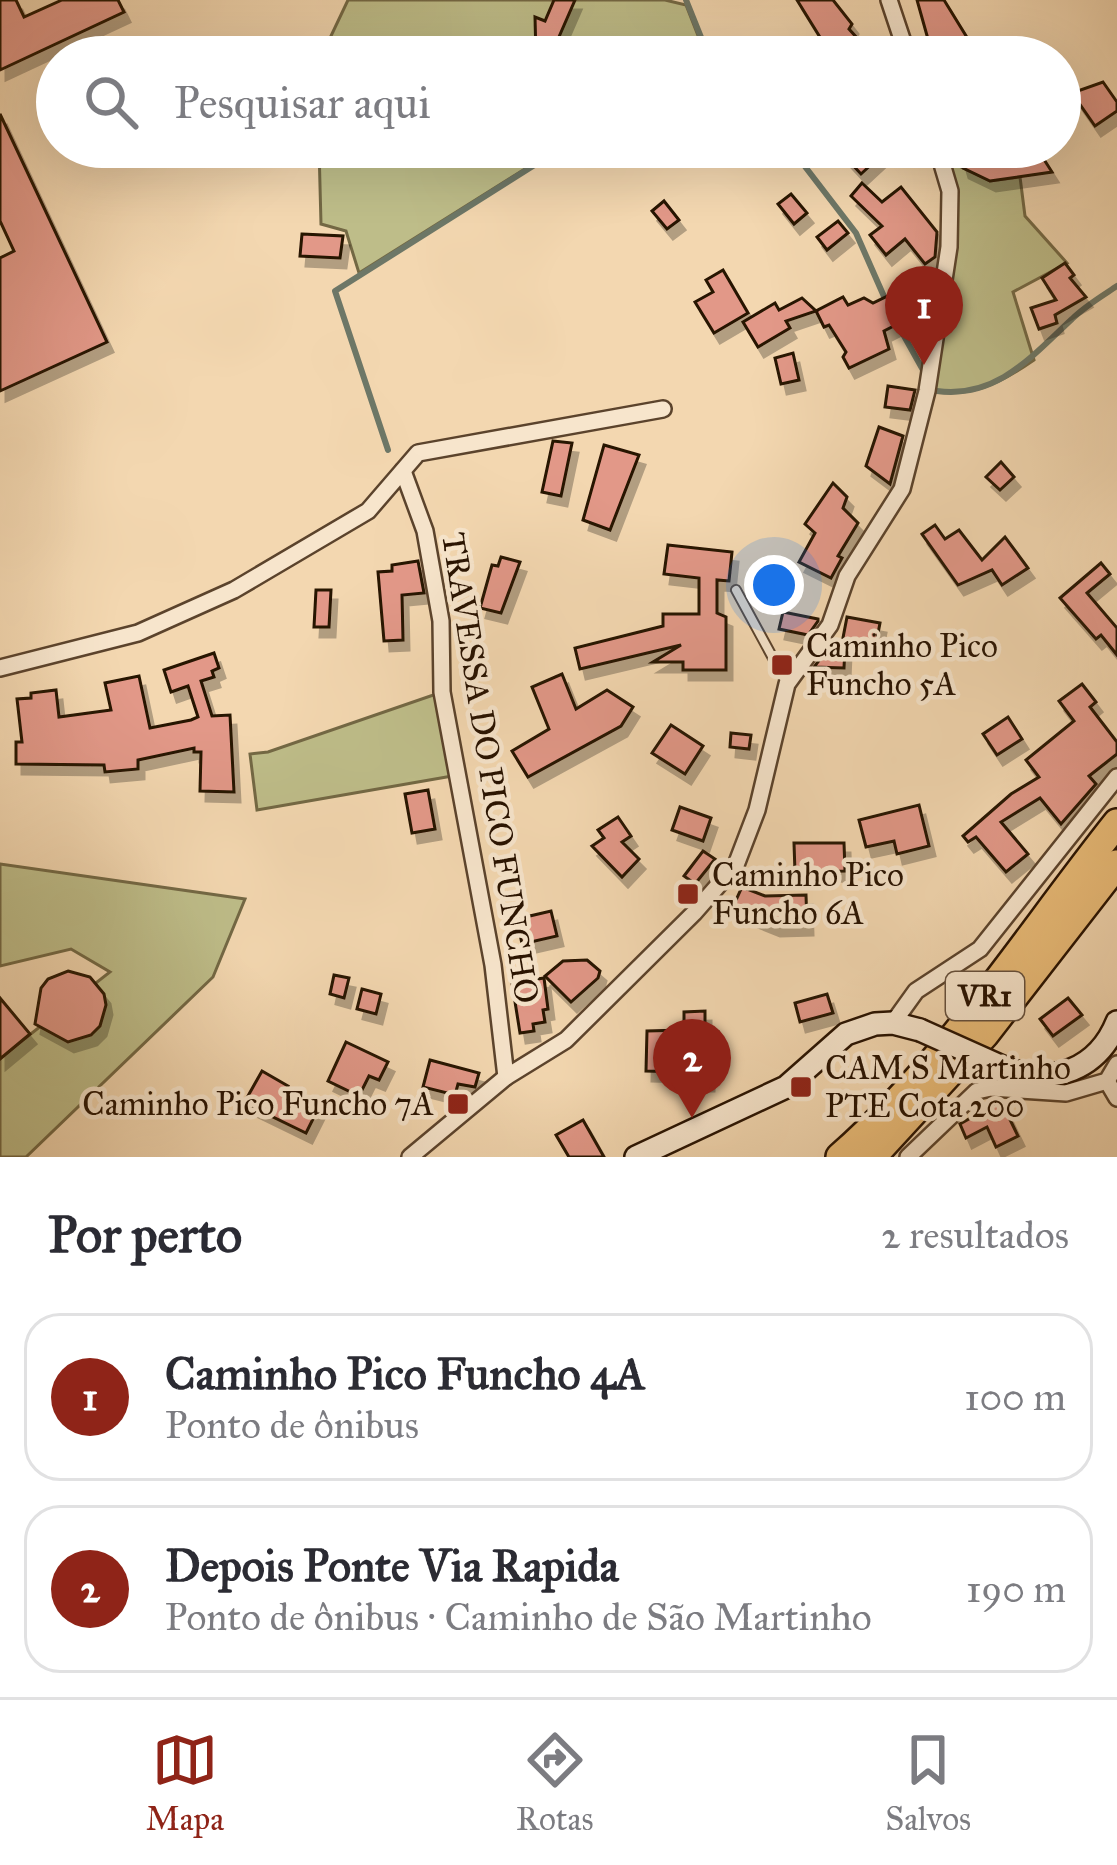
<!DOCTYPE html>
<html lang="pt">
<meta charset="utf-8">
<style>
:root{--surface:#fff;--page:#f2f2f3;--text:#2b2b33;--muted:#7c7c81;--line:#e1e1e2;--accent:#8f2418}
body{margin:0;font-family:"IM FELL Great Primer",serif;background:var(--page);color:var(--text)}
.you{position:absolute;left:774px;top:585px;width:42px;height:42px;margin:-30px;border:9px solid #fff;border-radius:50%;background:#1a73e8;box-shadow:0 0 0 18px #1a73e833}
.badge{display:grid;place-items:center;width:78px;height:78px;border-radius:50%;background:var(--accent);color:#fff;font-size:39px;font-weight:700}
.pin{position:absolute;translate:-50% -99px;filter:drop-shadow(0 3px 6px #0008)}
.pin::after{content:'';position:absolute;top:63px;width:42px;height:36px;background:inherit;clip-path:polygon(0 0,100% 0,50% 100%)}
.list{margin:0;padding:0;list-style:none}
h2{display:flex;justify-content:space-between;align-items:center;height:156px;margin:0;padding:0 48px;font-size:51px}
h2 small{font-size:39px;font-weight:400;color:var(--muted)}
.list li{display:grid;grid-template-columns:78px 1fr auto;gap:36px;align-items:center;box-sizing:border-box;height:168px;margin:0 24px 24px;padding:0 24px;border:3px solid var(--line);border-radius:36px}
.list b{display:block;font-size:45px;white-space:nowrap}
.list p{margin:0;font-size:39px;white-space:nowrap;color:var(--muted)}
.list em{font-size:39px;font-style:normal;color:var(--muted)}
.icon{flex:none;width:66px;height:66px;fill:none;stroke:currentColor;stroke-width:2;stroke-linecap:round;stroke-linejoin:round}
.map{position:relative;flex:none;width:1117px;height:1157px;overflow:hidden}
.search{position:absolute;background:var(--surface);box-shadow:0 12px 48px #0002;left:36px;right:36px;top:36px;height:132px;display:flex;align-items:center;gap:30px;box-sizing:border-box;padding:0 42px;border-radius:66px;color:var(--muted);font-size:45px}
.sheet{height:540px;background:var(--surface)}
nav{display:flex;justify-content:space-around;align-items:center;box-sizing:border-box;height:168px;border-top:3px solid var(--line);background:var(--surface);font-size:33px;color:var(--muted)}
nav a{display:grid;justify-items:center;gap:6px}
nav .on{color:var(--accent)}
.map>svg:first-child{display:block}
</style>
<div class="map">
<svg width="1117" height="1157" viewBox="0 0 1117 1157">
<defs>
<filter id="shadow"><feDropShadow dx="6" dy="10" stdDeviation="0" flood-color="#0004"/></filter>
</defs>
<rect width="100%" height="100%" fill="#f3d7b0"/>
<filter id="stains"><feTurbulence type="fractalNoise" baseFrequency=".00167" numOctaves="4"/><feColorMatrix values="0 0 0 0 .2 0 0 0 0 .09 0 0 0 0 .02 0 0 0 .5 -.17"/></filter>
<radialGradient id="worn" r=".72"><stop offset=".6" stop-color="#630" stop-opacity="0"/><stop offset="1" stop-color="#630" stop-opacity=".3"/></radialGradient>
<!-- green -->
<g fill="#bebd89" stroke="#736844" stroke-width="3">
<polygon points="348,0 665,0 686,5 706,56 321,57"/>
<polygon points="319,147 560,147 359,273 346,231 321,224"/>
<path d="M 940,157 L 990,181 L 1020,177 L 1025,216 L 1067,263 L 1013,292 L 1034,360 C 998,385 970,398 927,391 L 949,247 Z"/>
<polygon points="442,692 458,775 257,810 250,754 268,752"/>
<polygon points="0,864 245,899 213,977 26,1157 0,1157 0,1058 110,972 71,949 0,966"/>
</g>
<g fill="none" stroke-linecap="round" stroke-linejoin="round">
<!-- stream -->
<g stroke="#6d7767" stroke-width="6">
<polyline points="686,0 709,57"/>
<polyline points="790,147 856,233 886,301"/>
<polyline points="894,318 923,370"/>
<path d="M 937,391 C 997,399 1032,356 1072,319 C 1085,306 1102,296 1117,286"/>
<polyline points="388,450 335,291 563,147"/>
</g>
</g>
<!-- building -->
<g fill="#e29888" stroke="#281200" stroke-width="3" filter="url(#shadow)">
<polygon points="0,0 16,0 24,17 62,0 118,0 124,12 0,70"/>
<polygon points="554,0 575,0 555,46 555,57 536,57 535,17 545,21"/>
<polygon points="797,0 833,0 852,24 849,29 867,49 854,57 836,38 823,42"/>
<polygon points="917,0 944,0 979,57 933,57"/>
<polygon points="1103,82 1117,102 1117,111 1095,126 1072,93"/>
<polygon points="0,114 107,342 0,391 0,258 14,251 0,221"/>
<polygon points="836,147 890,147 861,174"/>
<polygon points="957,147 1036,147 1052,172 990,181 963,168"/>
<polygon points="862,183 882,202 901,187 937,232 935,257 925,264 905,239 886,255 870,235 882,226 851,196"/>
<polygon points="791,194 807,213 794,224 778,204"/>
<polygon points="664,201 679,220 667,229 652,211"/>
<polygon points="838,221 848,233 827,250 817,237"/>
<polygon points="302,234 343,236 340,258 300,256"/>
<polygon points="1065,263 1074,275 1070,278 1086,297 1055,315 1057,323 1039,329 1031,308 1056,300 1042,278"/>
<polygon points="723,270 748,313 714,333 695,302 713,292 706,280"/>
<polygon points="933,274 930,290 923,296 927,309 884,331 889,349 849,368 843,357 846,352 829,325 824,327 816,311 843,297 848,305 864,298 873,303"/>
<polygon points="802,298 816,311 786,321 790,328 758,347 743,322 775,303 779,310"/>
<polygon points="793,353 799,380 781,384 775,358"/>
<polygon points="888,386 915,390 910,410 885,407"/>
<polygon points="879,427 903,436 890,484 866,466"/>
<polygon points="553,441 572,443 561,496 542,492"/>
<polygon points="604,445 639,455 610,530 583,520"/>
<polygon points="1001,462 1014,477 1000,490 986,477"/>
<polygon points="833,483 847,497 843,508 858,523 838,556 842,558 831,578 799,562 815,533 805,524"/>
<polygon points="935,525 945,539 959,530 982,560 1005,537 1028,568 1002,585 992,570 958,585 922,534"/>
<polygon points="668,545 732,552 729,581 717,580 717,613 726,617 726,670 683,670 683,662 653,662 681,645 580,669 575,648 663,626 663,614 699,614 699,578 664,574"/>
<polygon points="501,557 520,562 501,613 480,608 492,565 498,566"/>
<polygon points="418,561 424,593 402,595 403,640 384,641 378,572 392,571 392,565"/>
<polygon points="1101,563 1110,574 1087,593 1117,628 1117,655 1101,635 1096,639 1060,598"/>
<polygon points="316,590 331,590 329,627 314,627"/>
<polygon points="783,612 818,619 818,621 808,635 779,629"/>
<polygon points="847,617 880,623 875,649 842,643"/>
<polygon points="830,646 845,646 844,668 814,667"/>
<polygon points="214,653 219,668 212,671 214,677 201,681 212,716 230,715 234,792 200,791 201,752 194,752 194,748 138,760 138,769 105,772 104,765 16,764 16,742 22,742 17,699 31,698 31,693 56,690 59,717 111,710 105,683 139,676 150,728 191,720 198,717 188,686 171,692 164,670"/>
<polygon points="562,674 576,709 607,690 633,707 621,726 528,777 512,751 549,729 532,687"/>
<polygon points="1082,684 1096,702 1090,707 1117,742 1117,754 1089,776 1096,784 1061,824 1040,798 1001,822 1028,854 1006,872 976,837 968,842 963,836 1011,794 1039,777 1026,760 1074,721 1059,701"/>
<polygon points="1008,717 1022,739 997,755 983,734"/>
<polygon points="671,725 703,746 685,774 652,753"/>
<polygon points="731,733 751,735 749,749 730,747"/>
<polygon points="428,790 435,829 412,833 405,794"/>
<polygon points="919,805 929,846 897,854 894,841 866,847 859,820"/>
<polygon points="680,807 711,818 703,841 672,830"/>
<polygon points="618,817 631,836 622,842 639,859 622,877 592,846 604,838 598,830"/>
<polygon points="794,843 844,843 845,871 795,872"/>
<polygon points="703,851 715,859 695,884 684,876"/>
<polygon points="742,887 765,896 806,895 807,925 774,926 732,909"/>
<polygon points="551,911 557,936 522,944 517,919"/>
<polygon points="587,960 600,971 598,978 571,1002 545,976 563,961"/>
<polygon points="68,971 90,977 104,994 106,1005 100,1026 91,1035 68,1042 35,1024 41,988 48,979"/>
<polygon points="334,975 349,978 344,998 330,994"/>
<polygon points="544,978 548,1009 543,1010 545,1022 533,1024 534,1031 520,1033 512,983"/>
<polygon points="362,989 381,994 376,1014 357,1009"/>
<polygon points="827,994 833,1013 800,1022 795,1003"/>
<polygon points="0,998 30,1034 0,1059"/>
<polygon points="1068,998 1082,1015 1053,1036 1040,1019"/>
<polygon points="705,1011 705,1032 718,1032 717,1052 709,1051 708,1081 685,1081 685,1072 646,1071 647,1031 684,1030 684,1012"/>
<polygon points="346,1042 388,1062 379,1080 369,1076 359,1096 328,1081"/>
<polygon points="430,1060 479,1073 475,1087 458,1084 455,1095 423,1087"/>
<polygon points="262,1071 288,1086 285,1091 319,1107 306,1133 244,1103"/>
<polygon points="1001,1101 1018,1136 996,1147 987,1127 966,1138 960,1124"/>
<polygon points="583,1120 604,1157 569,1157 556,1135"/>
</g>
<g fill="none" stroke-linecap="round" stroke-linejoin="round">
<!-- lane casing -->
<g stroke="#5b432c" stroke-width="12">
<polyline id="lane" points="736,590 786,682"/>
</g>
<!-- street casing -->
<g stroke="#5b432c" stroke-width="20">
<g id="street">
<polyline points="889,0 908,57"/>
<polyline points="403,471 425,531 441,621 442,692 493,965 506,1077"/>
<polyline points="0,668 138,633 234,590 368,511 418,453 663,409"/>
<polyline points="893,1023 916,991 980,949 1117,777"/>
<polyline points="1107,1081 1117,1098"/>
<polyline points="410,1157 506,1077 566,1040 694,913 736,865 757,810 787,684 830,625 847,576 902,489 927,391 949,247 950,191 937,147"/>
<polyline points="908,1157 977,1091 991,1088 1066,1093 1107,1081 1117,1064"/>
</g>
</g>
<!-- secondary casing -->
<g stroke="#281200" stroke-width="26">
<g id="secondary">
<path d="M 1007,1069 C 1053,1086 1098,1069 1117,1022"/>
<polyline points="636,1157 786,1087 846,1034 875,1024 893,1023 920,1030"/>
</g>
</g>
<!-- highway casing -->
<g stroke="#281200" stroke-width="32">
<g id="highway">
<path d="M 840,1157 C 949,1061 1027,936 1117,823"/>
<polyline points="872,1157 985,1034 1117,864"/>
</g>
</g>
<!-- lane -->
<use href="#lane" stroke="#f7e5cc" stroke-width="8"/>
<!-- street -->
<use href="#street" stroke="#f7e5cc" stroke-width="15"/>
<!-- secondary -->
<use href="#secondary" stroke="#f7e5cc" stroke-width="21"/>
<!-- highway -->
<use href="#highway" stroke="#eabc78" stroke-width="27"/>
<!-- secondary-bridge casing -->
<g stroke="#281200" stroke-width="26" stroke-linecap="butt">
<polyline id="secondary-bridge" points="920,1030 1007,1069"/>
</g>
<!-- secondary-bridge -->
<use href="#secondary-bridge" stroke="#f7e5cc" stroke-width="21"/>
</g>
<!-- markers -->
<g fill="#8f2418" stroke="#f7e5cc" stroke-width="4.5">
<rect x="770" y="653" width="24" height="24" rx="6"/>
<rect x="676" y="882" width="24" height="24" rx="6"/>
<rect x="789" y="1075" width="24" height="24" rx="6"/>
<rect x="446" y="1092" width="24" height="24" rx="6"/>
</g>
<g text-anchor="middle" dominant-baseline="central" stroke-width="9" stroke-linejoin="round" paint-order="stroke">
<!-- shield labels -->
<rect fill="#f7e5cc" stroke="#66513d" stroke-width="3" x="946" y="972" width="78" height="48" rx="9"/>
<g font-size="30" font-weight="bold" fill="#281200">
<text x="985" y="996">VR1</text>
</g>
<!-- poi labels -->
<g font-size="33" fill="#281200" stroke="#f7e5cc" text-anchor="start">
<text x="806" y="646">Caminho Pico<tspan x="806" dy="38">Funcho 5A</tspan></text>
<text x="712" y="875">Caminho Pico<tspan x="712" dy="38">Funcho 6A</tspan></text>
<text x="825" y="1068">CAM S Martinho<tspan x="825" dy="38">PTE Cota 200</tspan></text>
<text x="434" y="1104" text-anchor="end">Caminho Pico Funcho 7A</text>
</g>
<!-- street labels -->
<g font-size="33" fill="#281200" stroke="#f7e5cc">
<text transform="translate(490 768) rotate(81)">TRAVESSA DO PICO FUNCHO</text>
</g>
</g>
<rect width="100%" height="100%" filter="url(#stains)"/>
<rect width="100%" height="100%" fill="url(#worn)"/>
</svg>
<div class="you"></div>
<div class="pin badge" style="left:924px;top:365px">1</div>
<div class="pin badge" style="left:692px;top:1118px">2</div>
<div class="search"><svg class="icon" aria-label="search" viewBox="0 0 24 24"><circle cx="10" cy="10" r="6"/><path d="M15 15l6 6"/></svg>Pesquisar aqui</div>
</div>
<section class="sheet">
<h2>Por perto<small>2 resultados</small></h2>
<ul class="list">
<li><span class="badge">1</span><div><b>Caminho Pico Funcho 4A</b><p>Ponto de ônibus</p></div><em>100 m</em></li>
<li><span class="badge">2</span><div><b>Depois Ponte Via Rapida</b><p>Ponto de ônibus · Caminho de São Martinho</p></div><em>190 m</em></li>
</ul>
</section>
<nav>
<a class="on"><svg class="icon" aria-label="map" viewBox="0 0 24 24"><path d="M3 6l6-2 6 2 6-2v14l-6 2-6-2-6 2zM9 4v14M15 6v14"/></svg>Mapa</a>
<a><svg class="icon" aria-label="directions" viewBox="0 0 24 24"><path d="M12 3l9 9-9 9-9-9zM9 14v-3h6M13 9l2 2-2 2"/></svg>Rotas</a>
<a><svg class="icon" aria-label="saved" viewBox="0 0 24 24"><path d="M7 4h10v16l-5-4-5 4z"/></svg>Salvos</a>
</nav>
